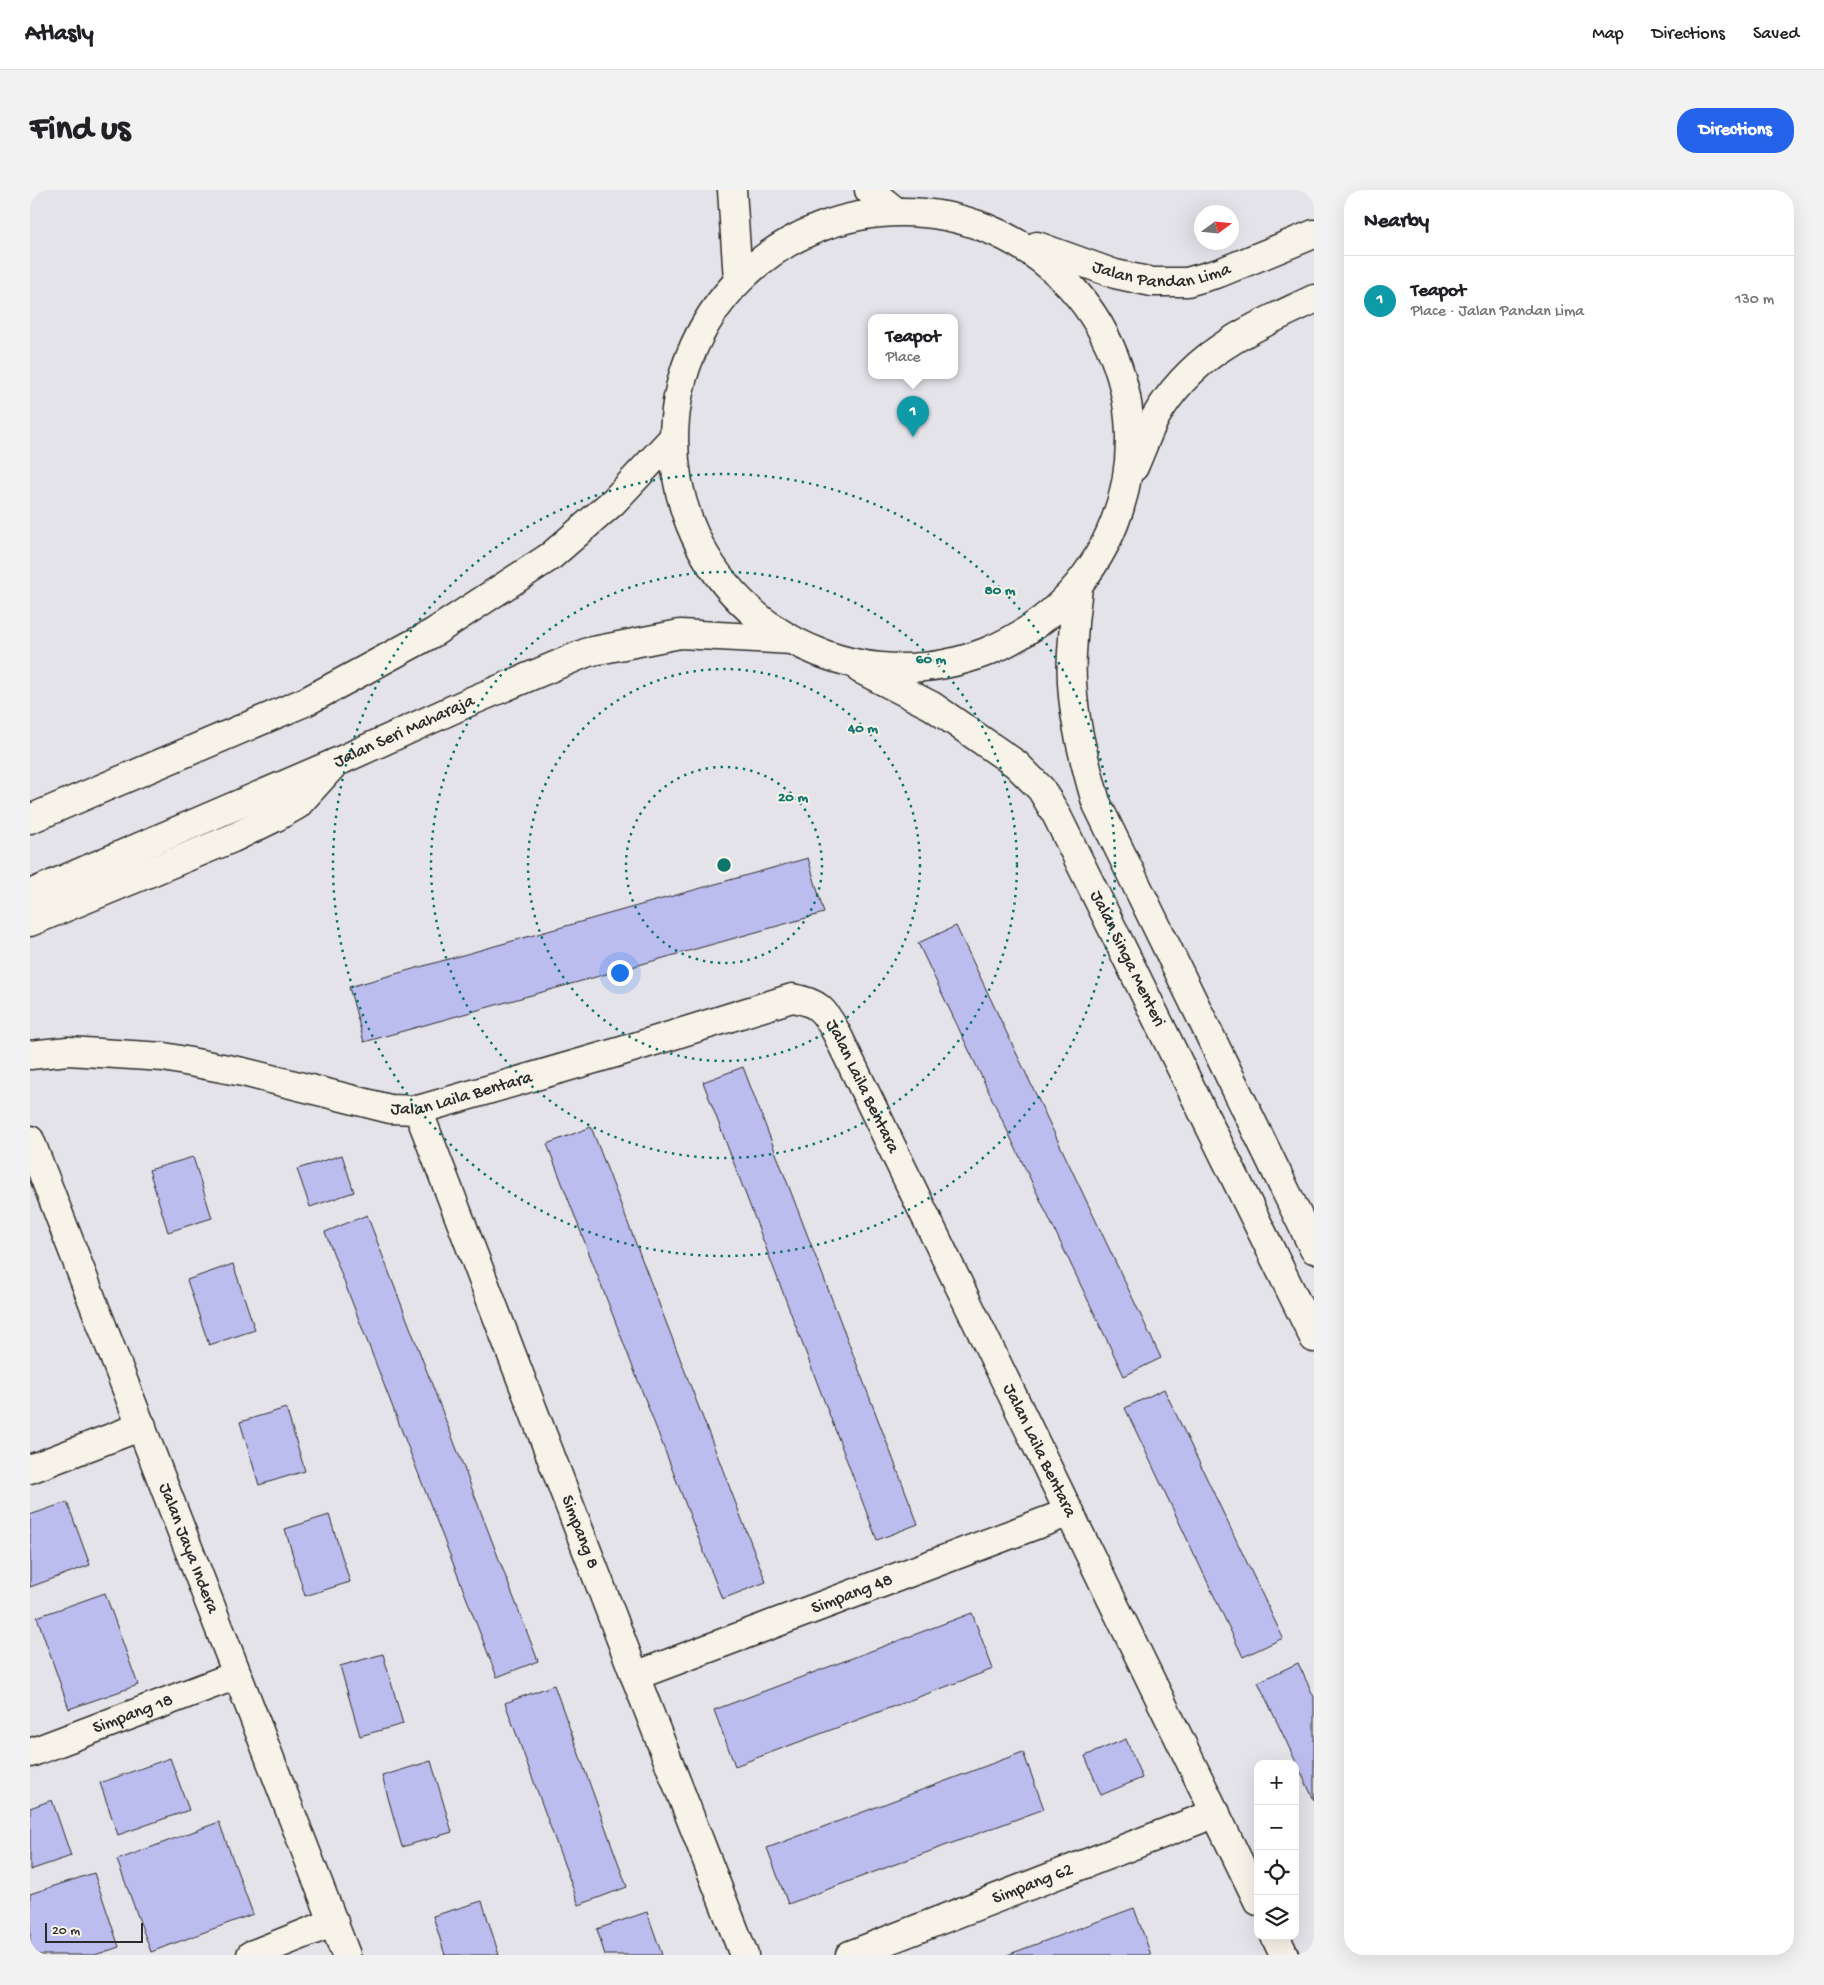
<!DOCTYPE html>
<meta charset="utf-8">
<style>
:root{--surface:#fff;--page:#f2f2f2;--text:#202124;--muted:#757577;--line:#e0e0e0;--accent:#2563eb}
body{margin:0;font-family:"Gochi Hand",sans-serif;background:var(--page);color:var(--text)}
.controls{position:absolute;right:15px;bottom:15px;display:grid;overflow:hidden;border-radius:10px;box-shadow:0 5px 20px #0002}
.controls button{width:45px;height:45px;display:grid;place-items:center;padding:0;border:0;border-bottom:1px solid var(--line);background:var(--surface);color:var(--text);font:25px sans-serif}
.compass{position:absolute;left:1164px;top:15px;width:45px;height:45px;border-radius:50%;background:var(--surface);box-shadow:0 5px 20px #0002;rotate:75deg}
.scale{position:absolute;left:15px;bottom:12px;width:98px;box-sizing:border-box;padding-left:5px;border:2px solid #2b2b2b;border-top:0;font-size:14px;line-height:18px;white-space:nowrap;color:#2b2b2b;-webkit-text-stroke:4px #f7f3e8;paint-order:stroke}
.you{position:absolute;left:589px;top:782px;width:18px;height:18px;margin:-12px;border:4px solid #fff;border-radius:50%;background:#1a73e8;box-shadow:0 0 0 8px #1a73e833}
.badge{display:grid;place-items:center;width:32px;height:32px;border-radius:50%;background:var(--accent);color:#fff;font-size:16px;font-weight:700}
.pin{position:absolute;translate:-50% -41px;filter:drop-shadow(0 1px 2px #0008)}
.pin::after{content:'';position:absolute;top:26px;width:18px;height:15px;background:inherit;clip-path:polygon(0 0,100% 0,50% 100%)}
.popup{position:absolute;left:838px;top:124px;width:90px;height:65px;box-sizing:border-box;display:grid;place-content:center;border-radius:10px;background:var(--surface);filter:drop-shadow(0 1px 4px #0005);font-size:16px;white-space:nowrap;color:var(--muted)}
.popup b{font-size:19px;color:var(--text)}
.popup::after{content:'';position:absolute;left:50%;top:100%;margin-left:-10px;border:10px solid transparent;border-top-color:var(--surface)}
.list{margin:0;padding:0;list-style:none}
h2{display:flex;justify-content:space-between;align-items:center;height:65px;margin:0;padding:0 20px;font-size:21px}
h2 small{font-size:16px;font-weight:400;color:var(--muted)}
.list li{display:grid;grid-template-columns:32px 1fr auto;gap:15px;align-items:center;box-sizing:border-box;height:90px;padding:0 20px;border-top:1px solid var(--line)}
.list b{display:block;font-size:19px;white-space:nowrap}
.list p{margin:0;font-size:16px;white-space:nowrap;color:var(--muted)}
.list em{font-size:16px;font-style:normal;color:var(--muted)}
.icon{flex:none;width:28px;height:28px;fill:none;stroke:currentColor;stroke-width:2;stroke-linecap:round;stroke-linejoin:round}
.map{position:relative;flex:none;width:1284px;height:1765px;overflow:hidden;border-radius:20px}
header{display:flex;align-items:center;gap:30px;box-sizing:border-box;height:70px;padding:0 25px;background:var(--surface);border-bottom:1px solid var(--line)}
header strong{font-size:24px}
nav{display:flex;gap:28px;margin-inline-start:auto;font-size:18px}
.intro{display:flex;align-items:center;justify-content:space-between;box-sizing:border-box;height:120px;padding:0 30px}
h1{margin:0;font-size:35px}
.button{padding:12px 22px;border-radius:20px;background:var(--accent);color:#fff;font-size:18px;font-weight:700}
main{display:flex;gap:30px;padding:0 30px}
aside{flex:1;background:var(--surface);border-radius:20px;box-shadow:0 5px 20px #0002}
.map>svg:first-child{display:block}
</style>
<header>
<strong>Atlasly</strong>
<nav><a>Map</a><a>Directions</a><a>Saved</a></nav>
</header>
<div class="intro"><h1>Find us</h1><a class="button">Directions</a></div>
<main>
<div class="map">
<svg width="1284" height="1765" viewBox="0 0 1284 1765">
<rect width="100%" height="100%" fill="#e5e3ea"/>
<filter id="ink" filterUnits="userSpaceOnUse"><feTurbulence type="fractalNoise" baseFrequency=".02" numOctaves="2"/><feDisplacementMap in="SourceGraphic" scale="10" xChannelSelector="R" yChannelSelector="G"/><feConvolveMatrix kernelMatrix="1 2 1 2 8 2 1 2 1" color-interpolation-filters="sRGB"/></filter>
<g filter="url(#ink)">
<!-- building -->
<g fill="#bcbdef" stroke="#2b2b2b">
<polygon points="778,668 794,723 334,852 319,797"/>
<polygon points="926,736 1131,1168 1094,1186 888,753"/>
<polygon points="713,877 888,1334 847,1350 673,892"/>
<polygon points="561,937 736,1392 692,1409 517,954"/>
<polygon points="312,965 324,1002 280,1017 267,979"/>
<polygon points="163,967 182,1028 138,1042 119,980"/>
<polygon points="337,1025 508,1471 467,1487 295,1042"/>
<polygon points="203,1074 225,1140 179,1155 157,1090"/>
<polygon points="1134,1199 1253,1448 1213,1467 1095,1218"/>
<polygon points="256,1218 275,1281 229,1295 210,1232"/>
<polygon points="37,1312 60,1375 0,1397 0,1325"/>
<polygon points="299,1325 320,1392 275,1406 255,1339"/>
<polygon points="75,1403 108,1495 39,1519 7,1427"/>
<polygon points="942,1423 963,1479 705,1576 684,1520"/>
<polygon points="353,1464 373,1534 330,1546 310,1476"/>
<polygon points="1268,1473 1284,1507 1284,1610 1228,1492"/>
<polygon points="524,1495 597,1697 549,1715 475,1513"/>
<polygon points="1096,1549 1112,1588 1071,1605 1055,1566"/>
<polygon points="993,1562 1014,1619 758,1714 737,1658"/>
<polygon points="140,1568 159,1620 88,1645 70,1593"/>
<polygon points="401,1571 422,1642 372,1657 352,1586"/>
<polygon points="22,1610 41,1666 0,1680 0,1618"/>
<polygon points="189,1632 223,1724 121,1762 87,1670"/>
<polygon points="64,1683 89,1757 65,1765 0,1765 0,1704"/>
<polygon points="452,1711 469,1765 415,1765 403,1726"/>
<polygon points="1104,1718 1121,1765 977,1765"/>
<polygon points="617,1722 632,1765 575,1765 567,1739"/>
</g>
<g fill="none" stroke-linecap="round" stroke-linejoin="round">
<!-- minor casing -->
<g stroke="#2b2b2b" stroke-width="31">
<g id="minor">
<polyline points="0,732 203,648 246,627 267,615 305,573"/>
<path id="s1" d="M 0,865 L 38,861 L 134,867 L 213,882 L 360,919 L 388,920 L 592,861 L 762,808 C 788,812 794,820 806,842 L 1228,1711"/>
<path id="s2" d="M 388,920 L 605,1486 L 714,1765"/>
<path id="s3" d="M 0,950 L 316,1765"/>
<polyline points="0,1279 112,1236"/>
<path id="s4" d="M 605,1486 L 1040,1322"/>
<path id="s5" d="M 0,1563 L 207,1485"/>
<polyline points="1245,1746 1254,1765"/>
<polyline points="221,1765 304,1732"/>
<path id="s6" d="M 820,1765 L 1186,1623"/>
</g>
</g>
<!-- major casing -->
<g stroke="#2b2b2b" stroke-width="31">
<g id="major">
<polyline points="702,0 708,90"/>
<polyline points="839,0 864,20"/>
<circle cx="872" cy="250" r="228"/>
<path id="s7" d="M 1007,56 L 1085,84 L 1122,92 L 1157,92 L 1189,83 L 1284,44"/>
<path d="M 1104,277 C 1111,261 1117,244 1125,228 C 1163,162 1219,140 1284,109"/>
<path d="M 1048,397 C 1045,419 1043,441 1042,463 C 1039,514 1052,563 1066,612 L 1284,1059"/>
<path id="s8" d="M 830,479 L 902,516 L 986,574 L 1011,599 L 1026,624 L 1284,1148"/>
<polyline points="0,629 277,511 403,443 521,366 583,312 643,248"/>
<path id="s9" d="M 0,704 L 305,573 L 439,512 L 558,462 L 650,444 L 762,450"/>
</g>
</g>
<!-- minor -->
<use href="#minor" stroke="#f7f3e8" stroke-width="28"/>
<!-- major -->
<use href="#major" stroke="#f7f3e8" stroke-width="28"/>
</g>
</g>
<!-- distance rings -->
<g fill="none" stroke="#0f766e" stroke-width="2.5" stroke-dasharray="2.5 5">
<circle cx="694" cy="675" r="98"/>
<circle cx="694" cy="675" r="196"/>
<circle cx="694" cy="675" r="293"/>
<circle cx="694" cy="675" r="391"/>
</g>
<g text-anchor="middle" dominant-baseline="central" stroke-width="4" stroke-linejoin="round" paint-order="stroke">
<!-- street labels -->
<g font-size="18" fill="#2b2b2b" stroke="#f7f3e8">
<text stroke="none"><textPath href="#s7" startOffset="130">Jalan Pandan Lima</textPath></text>
<text stroke="none"><textPath href="#s9" startOffset="408">Jalan Seri Maharaja</textPath></text>
<text stroke="none"><textPath href="#s8" startOffset="409">Jalan Singa Menteri</textPath></text>
<text stroke="none"><textPath href="#s1" startOffset="904">Jalan Laila Bentara</textPath></text>
<text stroke="none"><textPath href="#s1" startOffset="440">Jalan Laila Bentara</textPath></text>
<text stroke="none"><textPath href="#s1" startOffset="1309">Jalan Laila Bentara</textPath></text>
<text stroke="none"><textPath href="#s2" startOffset="452">Simpang 8</textPath></text>
<text stroke="none"><textPath href="#s3" startOffset="438">Jalan Jaya Indera</textPath></text>
<text stroke="none"><textPath href="#s4" startOffset="232">Simpang 48</textPath></text>
<text stroke="none"><textPath href="#s5" startOffset="110">Simpang 18</textPath></text>
<text stroke="none"><textPath href="#s6" startOffset="196">Simpang 62</textPath></text>
</g>
</g>
<circle cx="694" cy="675" r="8" fill="#0f766e" stroke="#f7f3e8" stroke-width="2.5"/>
<g font-size="15" text-anchor="middle" font-weight="bold" fill="#0f766e" stroke="#f7f3e8" stroke-width="4" stroke-linejoin="round" paint-order="stroke">
<text x="970" y="404">80 m</text>
<text x="901" y="473">60 m</text>
<text x="833" y="542">40 m</text>
<text x="763" y="611">20 m</text>
</g>
</svg>
<div class="controls">
<button>+</button>
<button>−</button>
<button><svg class="icon" aria-label="locate" viewBox="0 0 24 24"><circle cx="12" cy="12" r="6"/><path d="M12 2v4M12 18v4M2 12h4M18 12h4"/></svg></button>
<button><svg class="icon" aria-label="layers" viewBox="0 0 24 24"><path d="M12 4l9 5-9 5-9-5zM3 14l9 5 9-5"/></svg></button>
</div>
<svg class="compass" viewBox="-18 -18 36 36"><path d="M0-13l5 13h-10z" fill="#e53935"/><path d="M0 13l5-13h-10z" fill="#757577"/></svg>
<div class="scale">20 m</div>
<div class="you"></div>
<div class="pin badge" style="left:883px;top:247px;background:#0f9aa8">1</div>
<div class="popup"><b>Teapot</b>Place</div>
</div>
<aside>
<h2>Nearby<small></small></h2>
<ul class="list">
<li><span class="badge" style="background:#0f9aa8">1</span><div><b>Teapot</b><p>Place · Jalan Pandan Lima</p></div><em>130 m</em></li>
</ul>
</aside>
</main>
